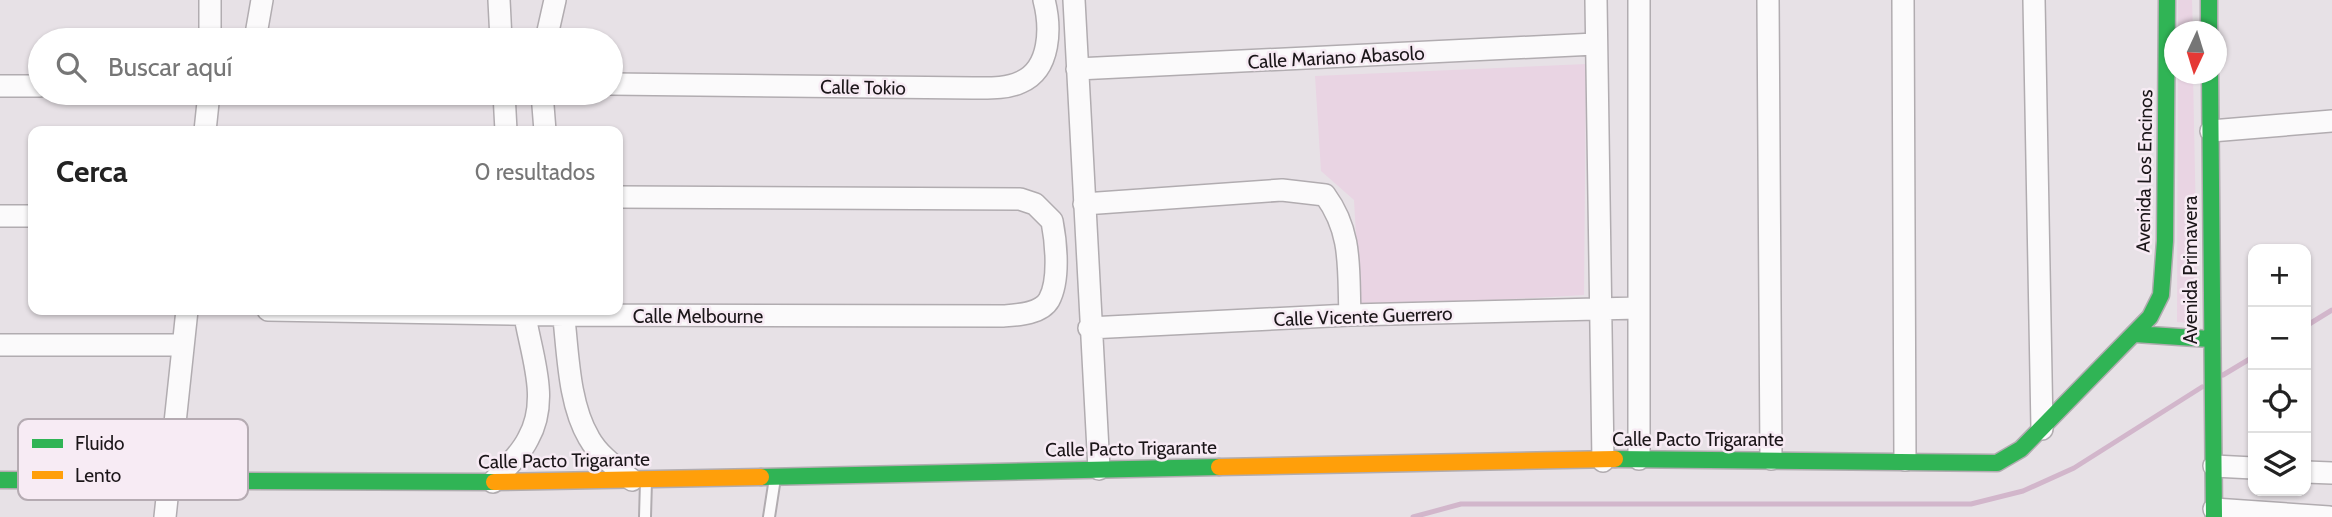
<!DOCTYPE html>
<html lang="es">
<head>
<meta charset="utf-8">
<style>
  :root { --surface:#fff; --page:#f6f6f6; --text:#222; --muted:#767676; --line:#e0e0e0 }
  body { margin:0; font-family:Cabin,sans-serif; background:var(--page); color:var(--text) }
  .controls { position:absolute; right:21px; bottom:21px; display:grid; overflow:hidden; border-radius:14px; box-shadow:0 2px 5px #0004 }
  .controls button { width:63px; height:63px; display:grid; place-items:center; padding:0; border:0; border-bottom:2px solid var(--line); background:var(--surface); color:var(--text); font:35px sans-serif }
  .compass { position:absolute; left:2164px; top:21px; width:63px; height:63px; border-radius:50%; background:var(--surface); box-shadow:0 2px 5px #0004; rotate:184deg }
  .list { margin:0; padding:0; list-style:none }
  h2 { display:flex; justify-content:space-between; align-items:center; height:91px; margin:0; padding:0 28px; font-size:30px }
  h2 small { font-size:23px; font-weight:400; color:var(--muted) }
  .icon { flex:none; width:38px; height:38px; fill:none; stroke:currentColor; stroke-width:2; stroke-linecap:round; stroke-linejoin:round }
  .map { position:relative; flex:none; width:2332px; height:517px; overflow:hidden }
  .search { position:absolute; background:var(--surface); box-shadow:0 2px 5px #0004; left:28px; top:28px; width:595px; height:77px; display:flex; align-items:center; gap:18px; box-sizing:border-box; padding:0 24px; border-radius:38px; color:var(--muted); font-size:26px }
  .panel { position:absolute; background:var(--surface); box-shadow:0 2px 5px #0004; left:28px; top:126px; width:595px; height:189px; border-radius:14px }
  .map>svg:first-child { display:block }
</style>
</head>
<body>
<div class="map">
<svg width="2332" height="517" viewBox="0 0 2332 517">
  <rect width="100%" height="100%" fill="#e7e1e6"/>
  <!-- green -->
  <path fill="#e9d4e3" d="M2178,0H2192L2193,31L2178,32Z
    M1586,64L1584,295L1360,308L1354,200L1321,171L1315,76Z
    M2178,74H2193L2198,324L2177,322Z"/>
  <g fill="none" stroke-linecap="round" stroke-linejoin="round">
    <!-- stream -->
    <path stroke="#d2b6cb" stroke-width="5" d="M2306,326L2332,310
      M2223,375L2253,357
      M1413,517L1461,504H1971L2023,491L2074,468L2202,387"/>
    <defs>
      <path id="lane" d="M645,517L646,481
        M769,517L775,478"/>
      <path id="street" d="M210,0V40
        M499,0L501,40
        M1074,0L1099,469
        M1596,0L1603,461
        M1768,0L1771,459
        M1903,0L1905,460
        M2034,0L2042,429
        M255,40L262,0
        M546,40L555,0
        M1077,69L1595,44
        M611,84L973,88C988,88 1007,89 1021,82C1051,69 1051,27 1044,0
        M0,86H40
        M504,93L506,131
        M542,93L545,131
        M205,131L209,93
        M2211,131L2332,121
        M1084,204L1282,190L1325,195C1353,233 1348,270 1350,315
        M0,216H33
        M268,310L564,315L1003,316C1017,315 1041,314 1049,300C1060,280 1056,242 1052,221L1035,204L1020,199L618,197
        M563,310C568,350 568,403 589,438C599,456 617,468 632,480
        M1089,328L1350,315L1638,308
        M0,345H182
        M1639,459V0
        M2214,466L2253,468
        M2306,472L2332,473
        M493,482C505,469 520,455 528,439C551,399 530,352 524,310
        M2214,509L2329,517
        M165,517L187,310"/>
      <path id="fast" d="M2209,0V32
        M2210,74L2214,517
        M2135,334L2210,339
        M1615,459L1997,463L2021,449L2150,317L2161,295L2165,241L2167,0
        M761,477L1219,467
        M0,480L494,482"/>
      <path id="slow" d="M1219,467L1615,459
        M494,482L761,477"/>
    </defs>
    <!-- lane casing -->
    <use href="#lane" stroke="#b1acb0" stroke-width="14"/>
    <!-- street casing -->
    <use href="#street" stroke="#b1acb0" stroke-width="24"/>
    <!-- fast casing -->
    <use href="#fast" stroke="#b1acb0" stroke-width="19"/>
    <!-- slow casing -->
    <use href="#slow" stroke="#b1acb0" stroke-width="19"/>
    <!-- lane -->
    <use href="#lane" stroke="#fbfafb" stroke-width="10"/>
    <!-- street -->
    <use href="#street" stroke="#fbfafb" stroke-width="21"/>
    <!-- fast -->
    <use href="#fast" stroke="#30b455" stroke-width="16"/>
    <!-- slow -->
    <use href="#slow" stroke="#ff9f0a" stroke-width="16"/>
  </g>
  <g text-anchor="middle" stroke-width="5" stroke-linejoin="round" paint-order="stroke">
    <!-- street labels -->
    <g font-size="19" fill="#1b1619" stroke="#f7ebf4">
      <text transform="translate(1336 57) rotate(-3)" y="7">Calle Mariano Abasolo</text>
      <text transform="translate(863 87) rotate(1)" y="7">Calle Tokio</text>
      <text transform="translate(2144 171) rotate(-89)" y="7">Avenida Los Encinos</text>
      <text transform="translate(2190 270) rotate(-90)" y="7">Avenida Primavera</text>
      <text x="698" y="323">Calle Melbourne</text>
      <text transform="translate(1363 316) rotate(-2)" y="7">Calle Vicente Guerrero</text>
      <text x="1698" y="446">Calle Pacto Trigarante</text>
      <text transform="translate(1131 448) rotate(-1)" y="7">Calle Pacto Trigarante</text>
      <text transform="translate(564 460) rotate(-1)" y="7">Calle Pacto Trigarante</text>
    </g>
  </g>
  <!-- legend -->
  <rect x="18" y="419" width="230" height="81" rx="10" fill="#f7ebf4" stroke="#b5abb2" stroke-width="2"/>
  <rect x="32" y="439" width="31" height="9" fill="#30b455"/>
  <rect x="32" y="471" width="31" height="8" fill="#ff9f0a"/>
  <g font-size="19" fill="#1b1619">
    <text x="75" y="450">Fluido</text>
    <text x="75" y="482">Lento</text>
  </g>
</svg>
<div class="controls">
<button>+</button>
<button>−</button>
<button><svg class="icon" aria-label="locate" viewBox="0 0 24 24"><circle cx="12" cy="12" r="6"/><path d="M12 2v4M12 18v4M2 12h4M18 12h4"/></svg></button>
<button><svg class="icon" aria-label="layers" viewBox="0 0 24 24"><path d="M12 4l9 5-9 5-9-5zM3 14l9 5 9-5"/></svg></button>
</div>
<svg class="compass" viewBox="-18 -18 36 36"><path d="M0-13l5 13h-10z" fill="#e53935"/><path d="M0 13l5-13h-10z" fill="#767676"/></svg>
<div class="search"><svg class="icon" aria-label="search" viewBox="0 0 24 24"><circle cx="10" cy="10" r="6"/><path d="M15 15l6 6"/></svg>Buscar aquí</div>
<section class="panel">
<h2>Cerca<small>0 resultados</small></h2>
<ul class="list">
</ul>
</section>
</div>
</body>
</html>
